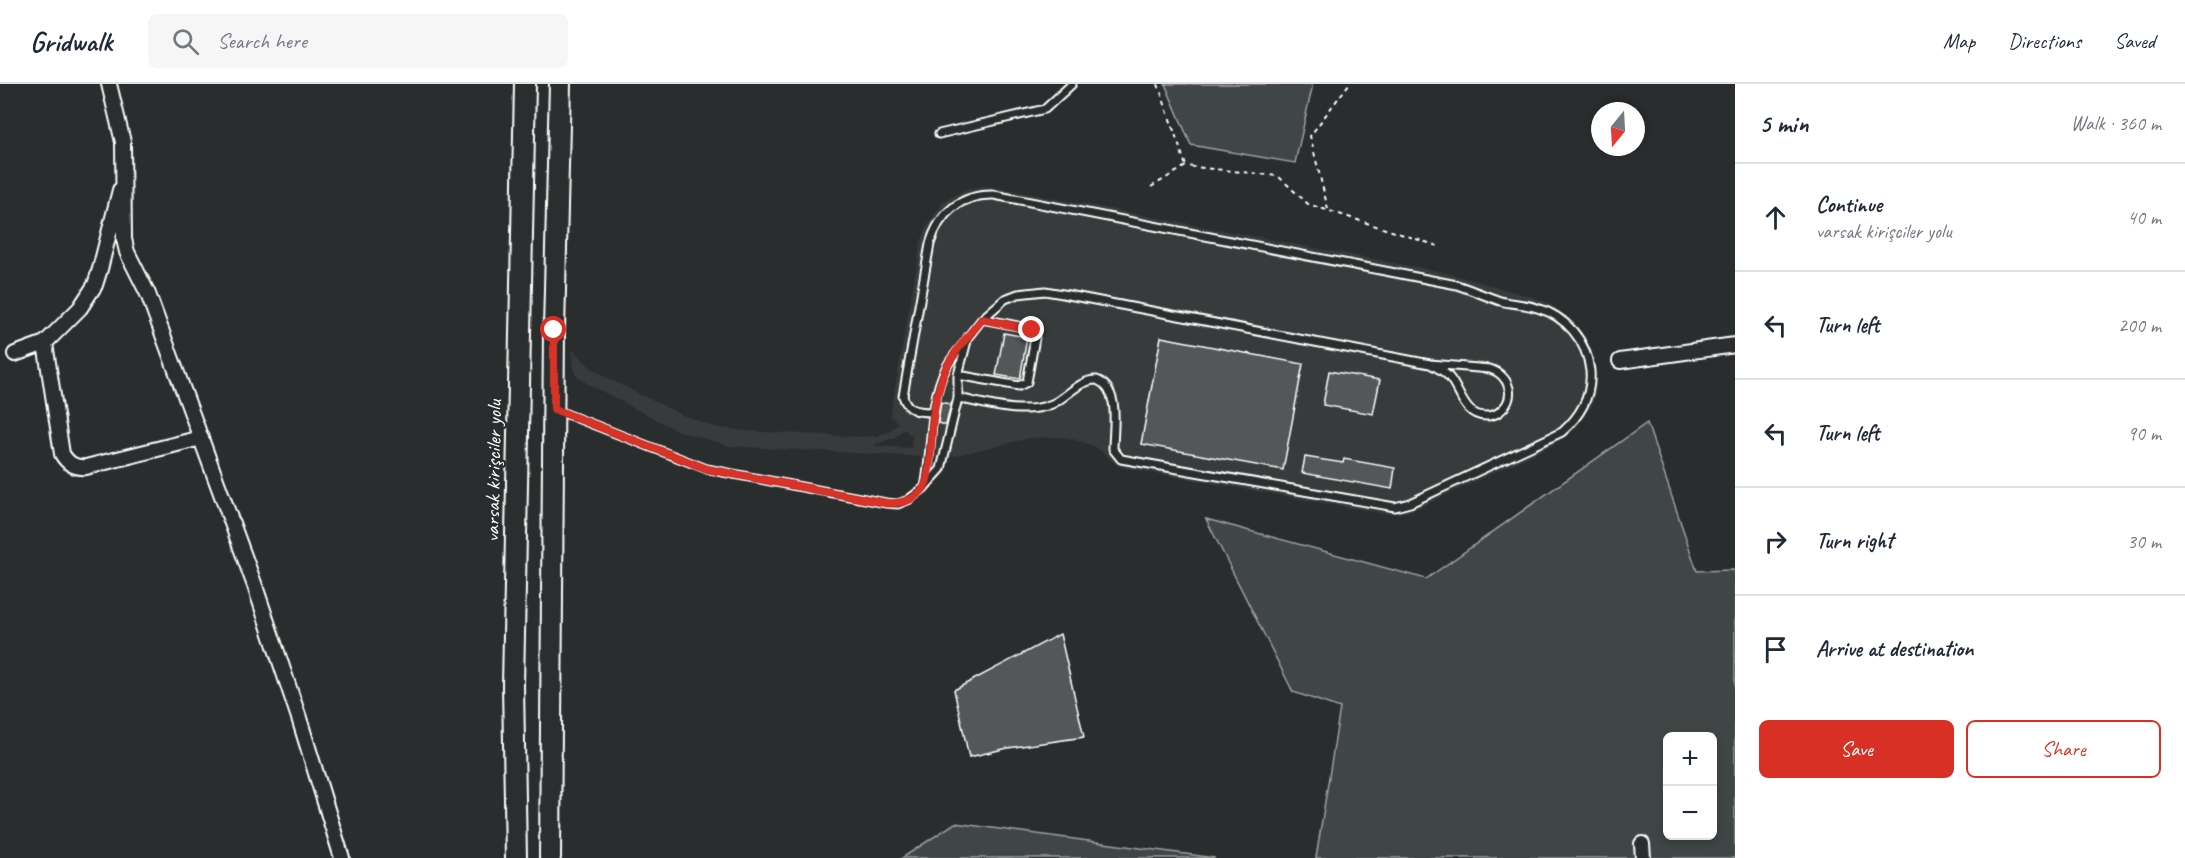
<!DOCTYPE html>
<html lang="en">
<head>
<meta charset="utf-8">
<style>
  :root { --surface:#fff; --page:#f6f6f7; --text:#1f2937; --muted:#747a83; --line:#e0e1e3; --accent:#d93025 }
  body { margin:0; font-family:Caveat,sans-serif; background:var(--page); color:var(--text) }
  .controls { position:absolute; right:18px; bottom:18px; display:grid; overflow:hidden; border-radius:9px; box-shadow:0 3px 9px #0003 }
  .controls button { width:54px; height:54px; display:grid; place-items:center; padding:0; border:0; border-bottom:2px solid var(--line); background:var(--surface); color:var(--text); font:30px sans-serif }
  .compass { position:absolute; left:1591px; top:18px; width:54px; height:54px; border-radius:50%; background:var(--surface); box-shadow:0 3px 9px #0003; rotate:198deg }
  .stop { position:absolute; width:18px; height:18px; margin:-14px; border:4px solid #d93025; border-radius:50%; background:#fff }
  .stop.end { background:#d93025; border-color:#fff; box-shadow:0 2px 6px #0008 }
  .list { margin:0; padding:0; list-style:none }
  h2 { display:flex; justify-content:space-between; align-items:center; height:78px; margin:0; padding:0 24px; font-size:26px }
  h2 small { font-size:20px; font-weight:400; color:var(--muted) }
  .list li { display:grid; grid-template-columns:39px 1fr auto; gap:18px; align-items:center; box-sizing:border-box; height:108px; padding:0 24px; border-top:2px solid var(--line) }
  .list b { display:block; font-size:22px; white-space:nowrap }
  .list p { margin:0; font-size:20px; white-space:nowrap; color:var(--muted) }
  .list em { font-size:20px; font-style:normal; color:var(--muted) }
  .actions { display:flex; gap:12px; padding:18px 24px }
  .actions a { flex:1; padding:14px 0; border:2px solid var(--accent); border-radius:9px; text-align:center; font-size:21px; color:var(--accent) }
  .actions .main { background:var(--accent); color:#fff }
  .icon { flex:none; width:33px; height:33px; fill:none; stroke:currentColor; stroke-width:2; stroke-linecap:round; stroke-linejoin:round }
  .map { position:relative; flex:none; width:1735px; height:774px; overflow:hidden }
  header { display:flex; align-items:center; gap:36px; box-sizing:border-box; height:84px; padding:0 30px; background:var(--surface); border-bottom:2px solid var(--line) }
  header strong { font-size:28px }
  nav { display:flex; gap:33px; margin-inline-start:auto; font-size:21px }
  .search { width:420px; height:54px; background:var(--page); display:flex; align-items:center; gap:15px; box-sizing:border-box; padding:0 21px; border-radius:9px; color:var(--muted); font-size:22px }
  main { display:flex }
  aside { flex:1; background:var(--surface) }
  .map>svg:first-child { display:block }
</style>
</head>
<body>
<header>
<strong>Gridwalk</strong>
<div class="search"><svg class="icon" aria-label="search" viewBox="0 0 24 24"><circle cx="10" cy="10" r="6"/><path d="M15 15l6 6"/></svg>Search here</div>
<nav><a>Map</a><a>Directions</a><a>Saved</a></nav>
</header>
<main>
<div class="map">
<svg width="1735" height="774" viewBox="0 0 1735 774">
  <rect width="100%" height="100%" fill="#2a2d2e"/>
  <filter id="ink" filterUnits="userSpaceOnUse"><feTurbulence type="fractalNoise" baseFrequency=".0167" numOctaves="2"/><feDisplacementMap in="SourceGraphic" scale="12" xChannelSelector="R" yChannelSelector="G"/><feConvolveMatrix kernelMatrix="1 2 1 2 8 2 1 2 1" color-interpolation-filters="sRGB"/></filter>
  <g filter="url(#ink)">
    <!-- built -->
    <path fill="#373a3b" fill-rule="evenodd" d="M983,102L1000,104L1447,189L1529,212L1548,219L1562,228L1575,239L1585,252L1591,264L1597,293L1596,308L1592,321L1575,346L1553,361L1418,424L1407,428L1386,430L1126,384L1116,380L1094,362L1069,354L1056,353L1030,354L936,376L910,372L729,362L676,346L588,300L575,291L572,265L589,282L611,296L680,330L714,343L746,347L861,353L875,352L889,348L898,339L890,332L921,158L927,143L944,117L967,105ZM904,345L912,352L911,364L875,362L876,360L894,354Z"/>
    <!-- green -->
    <path fill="#414445" stroke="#a0a2a2" stroke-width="1.5" fill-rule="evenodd" d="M1165,0H1313L1295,79L1191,61Z
      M1647,339L1697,487L1735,486V774H1316L1340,624L1293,608L1206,435L1426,495ZM1668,652H1712V752H1668Z
      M955,739L1215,774H902Z"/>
    <!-- building -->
    <path fill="#555758" stroke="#fff" stroke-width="1.5" d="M1004,249L1027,253L1020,295L996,291Z
      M1161,253L1303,280L1283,386L1141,360Z
      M1329,287L1380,296L1373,330L1323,321Z
      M941,318L951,320L946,341L938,339Z
      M1305,373L1343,379L1344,375L1395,384L1392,405L1302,389Z
      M1060,550L1084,653L1008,664L969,673L954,606Z"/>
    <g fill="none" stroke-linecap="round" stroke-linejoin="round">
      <defs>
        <path id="lane" d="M939,50L1045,25L1072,0
          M958,291L1019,302L1027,298L1035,254L1034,248L1028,244L982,235
          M556,326L707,385L886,419L898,420L908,416L924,404L941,385L958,314V291L968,253L982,235L1005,215L1018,210L1045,207L1063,210L1430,280L1490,285C1509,291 1518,314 1499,328C1495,331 1491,332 1486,332C1463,332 1461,307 1449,293C1444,287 1437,284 1430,280
          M934,328C920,328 907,328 903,312L930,160C939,129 961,110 994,111L1457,201C1471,206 1486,212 1500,217C1512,220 1525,220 1537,224C1566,232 1587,257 1590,287C1592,312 1580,332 1562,348L1410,419L1395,423L1121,375L1113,365C1113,343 1121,306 1097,296C1080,295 1066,314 1052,320C1023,332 987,320 958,314
          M925,403C933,365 928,319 946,284C951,274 959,266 965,258"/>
        <path id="street" d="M109,0L123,58L124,155L127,168L148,210L255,502L299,634L342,774
          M45,259L62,370C68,380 75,384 86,383L201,354
          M15,270L45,259L80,224L95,201L100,185L120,106
          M1620,277L1735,261
          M1642,760L1643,774"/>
        <path id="secondary" d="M516,774L513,601L525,0
          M550,774L554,246L560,0"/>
      </defs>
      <!-- lane casing -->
      <use href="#lane" stroke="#fff" stroke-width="11"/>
      <!-- street casing -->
      <use href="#street" stroke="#fff" stroke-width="18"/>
      <!-- secondary casing -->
      <use href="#secondary" stroke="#fff" stroke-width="24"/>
      <!-- path -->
      <path stroke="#fff" stroke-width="2" stroke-dasharray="4.5 4.5" stroke-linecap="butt" d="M1158,0L1186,82
        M1151,103L1186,82L1278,92L1308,120L1438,162
        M1328,125L1310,52L1349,0"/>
      <!-- lane -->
      <use href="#lane" stroke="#2a2d2e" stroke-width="7"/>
      <!-- street -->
      <use href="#street" stroke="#2a2d2e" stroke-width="14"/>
      <!-- secondary -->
      <use href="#secondary" stroke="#2a2d2e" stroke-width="20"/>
    </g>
  </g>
  <g fill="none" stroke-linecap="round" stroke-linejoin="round" filter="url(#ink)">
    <!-- route -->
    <path stroke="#d93025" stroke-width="8" d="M554,246V325L707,385L886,419C900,420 914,417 923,405C932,393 931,349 933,332C935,319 939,304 943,292C950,271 969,252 982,235L1032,246"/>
  </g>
  <g text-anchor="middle" stroke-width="4.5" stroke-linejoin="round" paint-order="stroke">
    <!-- street labels -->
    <g font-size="21" fill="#fff" stroke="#2a2d2e">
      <text transform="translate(493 387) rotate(-89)" y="7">varsak kirişciler yolu</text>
    </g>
  </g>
</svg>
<div class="controls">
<button>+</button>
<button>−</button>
</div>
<svg class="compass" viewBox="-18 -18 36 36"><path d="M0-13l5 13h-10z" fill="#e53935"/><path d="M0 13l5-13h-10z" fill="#747a83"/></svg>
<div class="stop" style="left:554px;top:246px"></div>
<div class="stop end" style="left:1032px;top:246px"></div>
</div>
<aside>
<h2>5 min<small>Walk · 360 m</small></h2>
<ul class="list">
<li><svg class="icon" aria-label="ahead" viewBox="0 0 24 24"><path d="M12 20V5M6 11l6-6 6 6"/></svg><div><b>Continue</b><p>varsak kirişciler yolu</p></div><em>40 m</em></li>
<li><svg class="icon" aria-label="left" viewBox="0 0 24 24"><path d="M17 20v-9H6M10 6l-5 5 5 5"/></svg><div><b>Turn left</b></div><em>200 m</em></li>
<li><svg class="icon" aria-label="left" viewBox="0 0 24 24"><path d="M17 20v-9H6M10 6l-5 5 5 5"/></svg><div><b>Turn left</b></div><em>90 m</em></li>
<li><svg class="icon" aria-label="right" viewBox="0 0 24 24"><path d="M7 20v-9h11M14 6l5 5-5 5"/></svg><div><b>Turn right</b></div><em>30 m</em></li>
<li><svg class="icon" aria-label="arrive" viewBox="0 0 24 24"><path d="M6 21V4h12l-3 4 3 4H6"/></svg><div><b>Arrive at destination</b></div></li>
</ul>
<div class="actions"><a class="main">Save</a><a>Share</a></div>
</aside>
</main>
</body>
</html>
